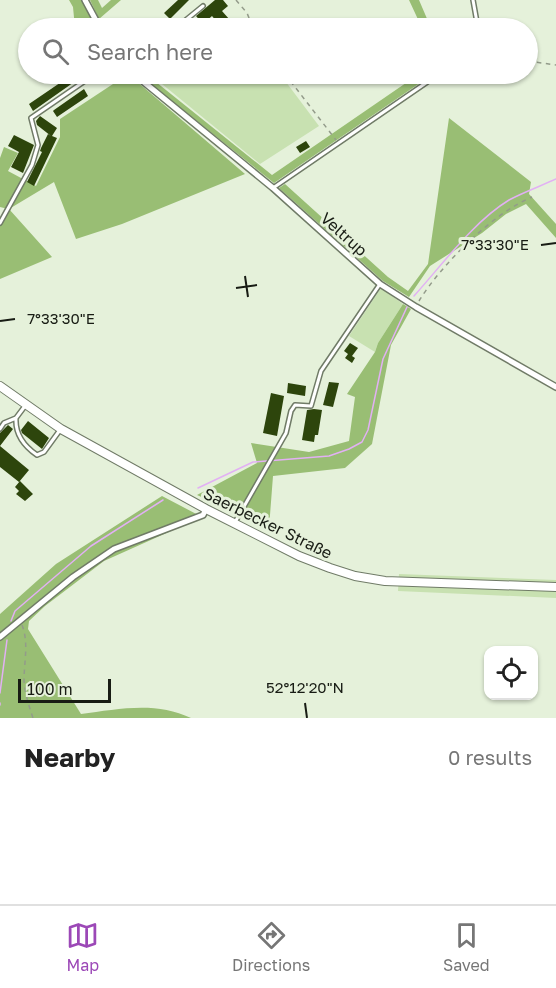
<!DOCTYPE html>
<html lang="en">
<head>
<meta charset="utf-8">
<style>
  :root { --surface:#fff; --page:#f6f6f6; --text:#222; --muted:#767676; --line:#e0e0e0; --accent:#9c48b7 }
  body { margin:0; font-family:"Golos Text",sans-serif; background:var(--page); color:var(--text) }
  .controls { position:absolute; right:18px; bottom:18px; display:grid; overflow:hidden; border-radius:12px; box-shadow:0 2px 4px #0004 }
  .controls button { width:54px; height:54px; display:grid; place-items:center; padding:0; border:0; border-bottom:2px solid var(--line); background:var(--surface); color:var(--text); font:30px sans-serif }
  .scale { position:absolute; left:18px; bottom:15px; width:93px; box-sizing:border-box; padding-left:6px; border:3px solid #181c14; border-top:0; font-size:16px; line-height:21px; white-space:nowrap; color:#181c14; -webkit-text-stroke:4px #e5f1da; paint-order:stroke }
  .list { margin:0; padding:0; list-style:none }
  h2 { display:flex; justify-content:space-between; align-items:center; height:78px; margin:0; padding:0 24px; font-size:26px }
  h2 small { font-size:20px; font-weight:400; color:var(--muted) }
  .icon { flex:none; width:33px; height:33px; fill:none; stroke:currentColor; stroke-width:2; stroke-linecap:round; stroke-linejoin:round }
  .map { position:relative; flex:none; width:556px; height:718px; overflow:hidden }
  .search { position:absolute; background:var(--surface); box-shadow:0 2px 4px #0004; left:18px; right:18px; top:18px; height:66px; display:flex; align-items:center; gap:15px; box-sizing:border-box; padding:0 21px; border-radius:33px; color:var(--muted); font-size:22px }
  .sheet { height:186px; background:var(--surface) }
  nav { display:flex; justify-content:space-around; align-items:center; box-sizing:border-box; height:84px; border-top:2px solid var(--line); background:var(--surface); font-size:16px; color:var(--muted) }
  nav a { display:grid; justify-items:center; gap:3px }
  nav .on { color:var(--accent) }
  .map>svg:first-child { display:block }
</style>
</head>
<body>
<div class="map">
<svg width="556" height="718" viewBox="0 0 556 718">
  <rect width="100%" height="100%" fill="#e5f1da"/>
  <!-- green -->
  <path fill="#c8e1b1" d="M175,74H280L319,126L260,164L162,84Z
    M381,288L403,304L378,343L375,352L349,336Z
    M399,574L556,580V598L398,591Z"/>
  <!-- forest -->
  <path fill="#99be74" d="M69,0H82L97,28H75L73,7Z
    M90,0H98L102,8L111,0H121L99,19Z
    M409,0H419L431,28H422Z
    M108,74H128L245,174L122,224L76,239L54,182L9,209L52,257L0,279V218L8,209L0,207V158L4,147L18,153L8,171L36,186L60,137V119L113,84Z
    M138,74H146L272,175L419,74H433L274,183Z
    M449,118L531,182L529,194L556,224V238L526,204L506,214L482,233L430,266L409,297L383,281L279,188L285,184L388,277L408,291L428,264Z
    M403,304L411,309L391,345L372,444L345,468L273,476L269,528L197,495L257,463L251,443L309,452L349,441L355,397L347,394L375,352L378,343Z
    M162,496L202,517L104,561L45,606L29,621L28,629L81,714C118,709 156,701 191,718H0V614L56,564Z"/>
  <g fill="none" stroke-linecap="round" stroke-linejoin="round">
    <!-- stream -->
    <path stroke="#e2b0f4" stroke-width="1.5" d="M414,296C442,265 473,222 509,200C524,192 541,186 556,179
      M198,488L253,462L329,456L349,449L362,442L368,430L383,359L407,307
      M11,621L15,611L91,546L163,500
      M0,693L7,640
      M0,703V705"/>
  </g>
  <!-- building -->
  <path fill="#2d450c" d="M178,0H189L170,19L164,13Z
    M215,0H223L228,6L222,11L237,28H222L212,16L203,24L196,16Z
    M73,74L77,80L33,111L29,104Z
    M84,89L88,96L57,117L53,111L54,110Z
    M40,116L57,128L52,136L57,138L34,186L27,182L42,152L40,151L41,148L48,134L51,136L37,125L36,121Z
    M14,135L34,145L23,173L11,167L19,152L8,146Z
    M306,141L310,147L300,153L296,147Z
    M350,343L358,348L352,356L355,358L352,363L345,358L348,354L344,351Z
    M329,382L339,383L333,407L323,405Z
    M288,383L306,386L305,396L287,393Z
    M271,393L284,396L277,436L263,433Z
    M314,409L322,410L318,435H315L314,442L302,440L307,410Z
    M28,421L49,438L42,449L22,433L21,430Z
    M8,425L13,429L0,446V433Z
    M0,446L29,470L19,482L0,467Z
    M20,481L33,494L25,501L16,494L19,491L15,487Z"/>
  <g fill="none" stroke-linecap="round" stroke-linejoin="round">
    <defs>
      <path id="service" d="M473,0L478,28
        M176,28L203,6
        M273,188L439,74
        M0,223L32,165L38,145L31,118L95,74
        M16,418C15,434 24,446 37,455L44,452L60,430
        M0,429L4,423L16,418L25,406
        M234,524L286,433L291,411L295,405L311,406L321,371L380,284"/>
      <path id="minor" d="M85,0L100,28
        M134,74L273,188L380,284L416,307L556,387
        M0,637L73,577L114,549L203,515L206,509"/>
      <path id="secondary" d="M0,386L61,429L206,509L299,556L330,568L355,576L385,581L556,587"/>
    </defs>
    <!-- service casing -->
    <use href="#service" stroke="#707b67" stroke-width="6"/>
    <!-- minor casing -->
    <use href="#minor" stroke="#707b67" stroke-width="8"/>
    <!-- secondary casing -->
    <use href="#secondary" stroke="#707b67" stroke-width="10"/>
    <!-- path -->
    <path stroke="#939b8a" stroke-width="1.5" stroke-dasharray="4.5 4.5" stroke-linecap="butt" d="M236,0L247,13L253,28
      M528,61L556,65
      M285,74L336,140
      M419,301C441,265 493,213 532,197
      M22,625C29,643 24,662 24,681C25,694 29,706 33,718"/>
    <!-- service -->
    <use href="#service" stroke="#fff" stroke-width="3"/>
    <!-- minor -->
    <use href="#minor" stroke="#fff" stroke-width="5"/>
    <!-- secondary -->
    <use href="#secondary" stroke="#fff" stroke-width="8"/>
  </g>
  <!-- ticks -->
  <path fill="none" stroke="#181c14" stroke-width="2" d="M541,245L556,243M245,276L248,297M236,288L257,285M0,321L15,319M305,703L307,718"/>
  <g text-anchor="middle" stroke-width="6" stroke-linejoin="round" paint-order="stroke">
    <!-- street labels -->
    <g font-size="16" fill="#181c14" stroke="#e5f1da">
      <text transform="translate(344 234) rotate(42)" y="6">Veltrup</text>
      <text transform="translate(268 523) rotate(26)" y="6">Saerbecker Straße</text>
    </g>
  </g>
  <g font-size="15" text-anchor="middle" fill="#181c14" stroke="#e5f1da" stroke-width="6" stroke-linejoin="round" paint-order="stroke">
    <text x="495" y="250">7°33'30"E</text>
    <text x="61" y="324">7°33'30"E</text>
    <text x="305" y="693">52°12'20"N</text>
  </g>
</svg>
<div class="controls">
<button><svg class="icon" aria-label="locate" viewBox="0 0 24 24"><circle cx="12" cy="12" r="6"/><path d="M12 2v4M12 18v4M2 12h4M18 12h4"/></svg></button>
</div>
<div class="scale">100 m</div>
<div class="search"><svg class="icon" aria-label="search" viewBox="0 0 24 24"><circle cx="10" cy="10" r="6"/><path d="M15 15l6 6"/></svg>Search here</div>
</div>
<section class="sheet">
<h2>Nearby<small>0 results</small></h2>
<ul class="list">
</ul>
</section>
<nav>
<a class="on"><svg class="icon" aria-label="map" viewBox="0 0 24 24"><path d="M3 6l6-2 6 2 6-2v14l-6 2-6-2-6 2zM9 4v14M15 6v14"/></svg>Map</a>
<a><svg class="icon" aria-label="directions" viewBox="0 0 24 24"><path d="M12 3l9 9-9 9-9-9zM9 14v-3h6M13 9l2 2-2 2"/></svg>Directions</a>
<a><svg class="icon" aria-label="saved" viewBox="0 0 24 24"><path d="M7 4h10v16l-5-4-5 4z"/></svg>Saved</a>
</nav>
</body>
</html>
